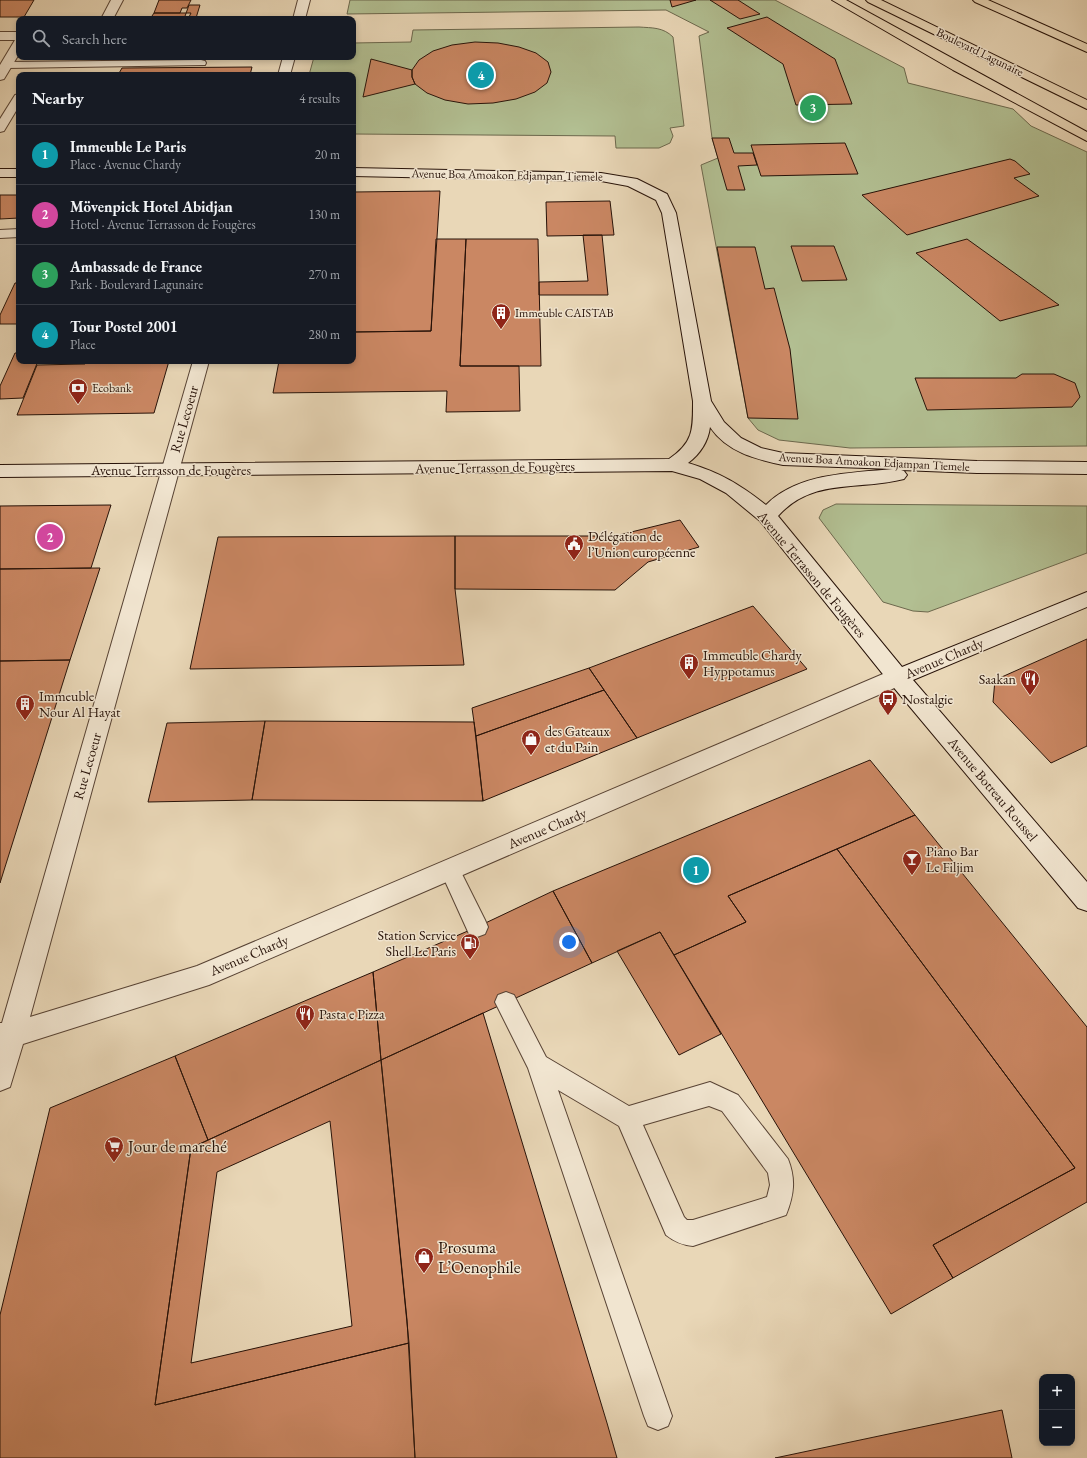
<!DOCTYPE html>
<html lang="en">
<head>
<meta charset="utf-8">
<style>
  :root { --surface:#171b24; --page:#20242c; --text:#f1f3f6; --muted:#9ea1a6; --line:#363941; --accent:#2563eb }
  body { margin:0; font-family:"EB Garamond",serif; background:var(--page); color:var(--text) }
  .controls { position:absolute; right:12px; bottom:12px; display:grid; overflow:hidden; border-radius:8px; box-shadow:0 2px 6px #0003 }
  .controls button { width:36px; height:36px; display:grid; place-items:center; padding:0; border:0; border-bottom:1px solid var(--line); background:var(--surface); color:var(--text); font:20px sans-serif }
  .you { position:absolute; left:569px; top:942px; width:14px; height:14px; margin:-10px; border:3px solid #fff; border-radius:50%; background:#1a73e8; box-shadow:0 0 0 6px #1a73e833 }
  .badge { display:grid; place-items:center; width:26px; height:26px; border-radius:50%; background:var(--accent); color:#fff; font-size:13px; font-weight:700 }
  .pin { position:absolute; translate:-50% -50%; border:2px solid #fff; box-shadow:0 1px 4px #0006 }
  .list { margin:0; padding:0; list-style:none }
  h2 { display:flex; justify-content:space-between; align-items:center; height:52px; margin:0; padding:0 16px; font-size:17px }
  h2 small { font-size:13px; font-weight:400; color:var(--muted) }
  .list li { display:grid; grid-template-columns:26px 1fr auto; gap:12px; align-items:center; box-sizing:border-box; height:60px; padding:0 16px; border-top:1px solid var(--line) }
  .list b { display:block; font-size:15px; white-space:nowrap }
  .list p { margin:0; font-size:13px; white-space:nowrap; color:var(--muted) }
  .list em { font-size:13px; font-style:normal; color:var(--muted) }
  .icon { flex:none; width:22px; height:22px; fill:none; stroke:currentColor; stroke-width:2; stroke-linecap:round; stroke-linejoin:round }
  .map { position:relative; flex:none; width:1087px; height:1458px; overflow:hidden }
  .search { position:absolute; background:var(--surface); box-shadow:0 2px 6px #0003; left:16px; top:16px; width:340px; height:44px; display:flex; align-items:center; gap:10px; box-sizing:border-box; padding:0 14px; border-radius:8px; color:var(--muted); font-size:15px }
  .panel { position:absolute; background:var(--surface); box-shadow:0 2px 6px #0003; left:16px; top:72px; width:340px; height:292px; border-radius:8px }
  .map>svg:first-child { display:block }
</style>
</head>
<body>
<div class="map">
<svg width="1087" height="1458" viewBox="0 0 1087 1458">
  <rect width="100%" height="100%" fill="#e9d7b7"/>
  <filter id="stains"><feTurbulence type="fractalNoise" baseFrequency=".005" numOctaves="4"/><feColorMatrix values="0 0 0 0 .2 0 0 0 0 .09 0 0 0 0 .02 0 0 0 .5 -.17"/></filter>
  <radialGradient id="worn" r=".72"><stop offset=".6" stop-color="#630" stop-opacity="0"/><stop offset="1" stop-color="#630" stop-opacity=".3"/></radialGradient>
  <!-- green -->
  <path fill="#b2bf92" stroke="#6c684d" d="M350,0H775L904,68L908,83L1013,109L1031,126L1087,152V446L850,448L779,440L758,430L748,418L701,165L718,158L712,138L699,36L709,32L666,10L347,14Z
    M639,27C652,28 663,27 673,37L684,126L670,128L673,136L670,143L659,148H616L615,136L353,134V75H309L314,57H353V43L411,42L413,30Z
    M836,504L1087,506V553L928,612L913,611L883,602L819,518L823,510Z"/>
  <!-- building -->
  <path fill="#ca8763" stroke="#271208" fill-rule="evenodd" d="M0,0H34L24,17H0Z
    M159,0H191L187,8H182L180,13H154Z
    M670,0H696L672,7Z
    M710,0H738L760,14L740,19Z
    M189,5H200L196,18L184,19Z
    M154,13H191L188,19H150Z
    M767,17L835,59L852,104L796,105L783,64L727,28Z
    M475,42L498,43L519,47L536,53L548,62L551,72L547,83L535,92L516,99L493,103L468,104L445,100L427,93L415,84L412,77V70L419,60L433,51L452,45Z
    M371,59L412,70V77L415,84L363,97Z
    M252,67L250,75H118L122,68Z
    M712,138H729L734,153H753L757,165L738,166L745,190H727Z
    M845,143L858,174L761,176L751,145Z
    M1010,159L1015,161L1030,174L1014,178L1039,196L907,235L862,195Z
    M440,191L431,331L353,332V192Z
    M0,195H19V218L0,219Z
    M610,201L614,235L547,236L546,202Z
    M583,235H602L608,295H539V282L588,281Z
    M436,239H466L460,366H519L520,411L446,412L447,391L273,393L279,361H353V332L431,331Z
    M466,239H538L541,366H460Z
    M967,239L1059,305L1000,321L916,253Z
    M791,246H834L847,280L802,281Z
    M717,247H755L765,289L774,288L790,349L798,419L748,418Z
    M15,283H19V324H0V315Z
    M15,353H19V361H38L23,398L0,399V386Z
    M86,361H169L154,413L17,415L37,365L85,364Z
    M1022,374H1054L1075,383L1080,397L1072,407L927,410L915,378H1016Z
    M111,505L91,568L0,569V506Z
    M680,520L699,547L648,562L615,590L455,589V536H615Z
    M455,536V589L464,665L190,669L218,537Z
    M100,568L70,660L0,661V569Z
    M753,606L807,669L637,738L589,668Z
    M1087,639V746L1051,763L993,702L995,680Z
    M70,660L32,781L0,883V661Z
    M589,668L604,690L476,736L472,708Z
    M604,690L637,738L483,801L476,736Z
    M265,721L252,800L148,802L167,723Z
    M265,721L474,722L483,801L252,800Z
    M870,760L915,815L728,896L746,922L674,955L660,932L592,963L553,891Z
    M915,815L1087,1027V1202L953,1278L933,1245L1075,1168L837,849Z
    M837,849L1075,1168L933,1245L953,1278L891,1314L674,955L746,922L728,896Z
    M553,891L592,963L381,1060L373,972L477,927Z
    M660,932L721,1034L679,1055L617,951Z
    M373,972L381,1060L208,1140L175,1056Z
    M483,1013L607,1423L617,1458H415L407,1320L381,1060Z
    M175,1056L208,1140L191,1148L155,1405L409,1343L415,1458H0V1315L50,1108Z
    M381,1060L409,1343L155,1405L191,1148ZM330,1121L352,1326L191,1363L217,1172Z
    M1002,1410L1012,1458H775Z"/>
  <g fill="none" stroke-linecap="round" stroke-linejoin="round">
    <defs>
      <path id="lane" d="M201,60L205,61L206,63L205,65L7,68L2,65L7,62Z
        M19,94V106L4,131L0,132V119L15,95Z
        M19,229V237L0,238V230Z
        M450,861L457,864L485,920L488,927L485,934L477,937L469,934L440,870L443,864Z
        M506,992L514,995L546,1057L629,1106L710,1082L738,1095L788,1159C796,1179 794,1195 786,1215L693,1246C682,1245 675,1242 666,1235L619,1126L558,1090L672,1416L668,1426L658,1430L648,1426L644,1416L528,1068L495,1002L498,995ZM709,1106L722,1111L768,1173L770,1185L767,1197L693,1220H687L684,1217L643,1125Z"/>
      <path id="street" d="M111,0H123L113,19H101Z
        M298,0H310L305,19H293Z
        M0,32H19V54L4,79L0,80V65L15,40H18H0Z
        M283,57H295L290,75H278Z
        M193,361H209L30,1017L197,966L890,671L898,669L906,671L909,677L906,683L209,985L23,1044L10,1087L0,1091V1023H2Z"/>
      <path id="secondary" d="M353,168L601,173L637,179L667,194L676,213L711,401L724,422L741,438L761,448L783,453L977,461L1087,462V474L977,473L901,470L904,471L907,475L904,479C859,491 813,477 778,516L902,667L1087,592V607L913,680L1087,882V911L1078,908L890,683L760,521L726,493L700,479L672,471L0,477V465L669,459C694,442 693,429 693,401L662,213L656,200L628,186L601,181L353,176ZM710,427C727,452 755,459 783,465L893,469C851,473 797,473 766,505C739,484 721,473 688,463C700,454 708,442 710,427Z
        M0,169H19V177H0Z"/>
      <path id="highway" d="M832,0H846L1087,132V141L953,70Z
        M866,0H881L1087,100V109L868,2Z
        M973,0H988L1087,44V52L975,2Z"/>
    </defs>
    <!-- lane casing -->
    <use href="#lane" stroke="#584334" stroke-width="2"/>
    <!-- street casing -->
    <use href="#street" stroke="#584334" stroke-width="2"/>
    <!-- secondary casing -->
    <use href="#secondary" stroke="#271208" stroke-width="2"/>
    <!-- highway casing -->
    <use href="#highway" stroke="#271208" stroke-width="2"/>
    <!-- lane -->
    <use href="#lane" fill="#f1e5d0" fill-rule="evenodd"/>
    <!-- street -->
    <use href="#street" fill="#f1e5d0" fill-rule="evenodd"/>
    <!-- secondary -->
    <use href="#secondary" fill="#f1e5d0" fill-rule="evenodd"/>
    <!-- highway -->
    <use href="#highway" fill="#e9d7b7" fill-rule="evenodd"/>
  </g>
  <!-- icons -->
  <defs>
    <symbol id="building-pin" viewBox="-11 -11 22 30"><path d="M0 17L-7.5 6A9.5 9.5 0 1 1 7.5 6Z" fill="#8f2418" stroke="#f1e5d0"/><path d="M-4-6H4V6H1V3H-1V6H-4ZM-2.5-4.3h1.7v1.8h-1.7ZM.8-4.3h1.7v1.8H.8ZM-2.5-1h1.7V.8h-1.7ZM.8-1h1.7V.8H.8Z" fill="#fff"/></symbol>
    <symbol id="bank-pin" viewBox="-11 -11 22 30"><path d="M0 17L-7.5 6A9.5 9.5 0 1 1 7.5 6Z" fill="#8f2418" stroke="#f1e5d0"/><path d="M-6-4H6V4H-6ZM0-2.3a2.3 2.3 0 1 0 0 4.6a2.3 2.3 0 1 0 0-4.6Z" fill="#fff"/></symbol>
    <symbol id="civic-pin" viewBox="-11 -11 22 30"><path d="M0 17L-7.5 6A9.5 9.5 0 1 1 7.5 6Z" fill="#8f2418" stroke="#f1e5d0"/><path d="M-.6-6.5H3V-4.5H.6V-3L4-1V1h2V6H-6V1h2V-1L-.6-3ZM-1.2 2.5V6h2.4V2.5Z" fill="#fff"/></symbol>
    <symbol id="restaurant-pin" viewBox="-11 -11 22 30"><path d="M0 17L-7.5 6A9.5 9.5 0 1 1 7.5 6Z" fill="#8f2418" stroke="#f1e5d0"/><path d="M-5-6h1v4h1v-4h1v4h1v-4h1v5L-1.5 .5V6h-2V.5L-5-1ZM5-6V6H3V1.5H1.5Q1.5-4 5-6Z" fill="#fff"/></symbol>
    <symbol id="bus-pin" viewBox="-11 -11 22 30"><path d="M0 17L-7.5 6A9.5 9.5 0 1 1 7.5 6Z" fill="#8f2418" stroke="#f1e5d0"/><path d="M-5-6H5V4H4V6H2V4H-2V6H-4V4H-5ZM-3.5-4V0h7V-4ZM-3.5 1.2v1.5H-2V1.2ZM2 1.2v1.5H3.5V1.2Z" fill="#fff"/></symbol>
    <symbol id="shop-pin" viewBox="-11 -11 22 30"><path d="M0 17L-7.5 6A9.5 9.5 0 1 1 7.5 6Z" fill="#8f2418" stroke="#f1e5d0"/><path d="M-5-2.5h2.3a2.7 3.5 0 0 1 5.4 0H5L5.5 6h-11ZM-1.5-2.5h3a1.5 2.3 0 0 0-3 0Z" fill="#fff"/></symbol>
    <symbol id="bar-pin" viewBox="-11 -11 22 30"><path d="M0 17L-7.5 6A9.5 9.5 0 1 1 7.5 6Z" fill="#8f2418" stroke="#f1e5d0"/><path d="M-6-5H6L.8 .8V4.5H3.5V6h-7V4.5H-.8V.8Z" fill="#fff"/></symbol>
    <symbol id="fuel-pin" viewBox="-11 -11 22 30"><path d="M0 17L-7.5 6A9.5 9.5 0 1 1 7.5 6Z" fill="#8f2418" stroke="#f1e5d0"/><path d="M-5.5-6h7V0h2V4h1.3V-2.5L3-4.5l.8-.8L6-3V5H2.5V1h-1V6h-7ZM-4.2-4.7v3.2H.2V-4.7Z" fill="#fff"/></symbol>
    <symbol id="supermarket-pin" viewBox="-11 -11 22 30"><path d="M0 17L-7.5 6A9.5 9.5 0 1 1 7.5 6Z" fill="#8f2418" stroke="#f1e5d0"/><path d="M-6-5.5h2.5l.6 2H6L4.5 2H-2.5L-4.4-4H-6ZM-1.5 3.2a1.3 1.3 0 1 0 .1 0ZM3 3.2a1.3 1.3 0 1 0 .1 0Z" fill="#fff"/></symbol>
  </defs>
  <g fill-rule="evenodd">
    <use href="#building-pin" x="490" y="302" width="22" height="30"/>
    <use href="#bank-pin" x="67" y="377" width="22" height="30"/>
    <use href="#civic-pin" x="563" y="533" width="22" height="30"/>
    <use href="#building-pin" x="678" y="652" width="22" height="30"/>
    <use href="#restaurant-pin" x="1019" y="668" width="22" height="30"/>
    <use href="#bus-pin" x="877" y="688" width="22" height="30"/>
    <use href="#building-pin" x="14" y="693" width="22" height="30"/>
    <use href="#shop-pin" x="520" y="728" width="22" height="30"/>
    <use href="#bar-pin" x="901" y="848" width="22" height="30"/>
    <use href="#fuel-pin" x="459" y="932" width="22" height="30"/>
    <use href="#restaurant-pin" x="294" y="1003" width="22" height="30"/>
    <use href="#supermarket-pin" x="103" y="1135" width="22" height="30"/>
    <use href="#shop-pin" x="413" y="1246" width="22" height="30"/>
  </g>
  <g text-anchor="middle" stroke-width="3" stroke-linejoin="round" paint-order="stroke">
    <!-- far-street labels -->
    <g font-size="12" fill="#271208" stroke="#f1e5d0">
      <text transform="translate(980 52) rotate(26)" y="4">Boulevard Lagunaire</text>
      <text transform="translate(507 175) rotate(1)" y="4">Avenue Boa Amoakon Edjampan Tiemele</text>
      <text transform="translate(874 462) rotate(3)" y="4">Avenue Boa Amoakon Edjampan Tiemele</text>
    </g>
    <!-- far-poi labels -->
    <g font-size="12" fill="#271208" stroke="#f1e5d0" text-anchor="start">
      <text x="515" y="317">Immeuble CAISTAB</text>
      <text x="92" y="392">Ecobank</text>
    </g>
    <!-- street labels -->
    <g font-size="14" fill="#271208" stroke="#f1e5d0">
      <text transform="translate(184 419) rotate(-74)" y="5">Rue Lecoeur</text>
      <text transform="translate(495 467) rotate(-1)" y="5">Avenue Terrasson de Fougères</text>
      <text x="171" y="475">Avenue Terrasson de Fougères</text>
      <text transform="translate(812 574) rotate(50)" y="5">Avenue Terrasson de Fougères</text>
      <text transform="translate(944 658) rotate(-23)" y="5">Avenue Chardy</text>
      <text transform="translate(87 766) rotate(-74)" y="5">Rue Lecoeur</text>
      <text transform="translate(993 789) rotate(50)" y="5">Avenue Botreau Roussel</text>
      <text transform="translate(547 828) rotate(-23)" y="5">Avenue Chardy</text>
      <text transform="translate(249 955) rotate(-23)" y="5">Avenue Chardy</text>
    </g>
    <!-- poi labels -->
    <g font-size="14" fill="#271208" stroke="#f1e5d0" text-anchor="start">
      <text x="588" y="541">Délégation de<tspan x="588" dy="16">l’Union européenne</tspan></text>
      <text x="703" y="660">Immeuble Chardy<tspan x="703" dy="16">Hyppotamus</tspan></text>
      <text x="1016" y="684" text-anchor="end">Saakan</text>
      <text x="39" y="701">Immeuble<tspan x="39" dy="16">Nour Al Hayat</tspan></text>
      <text x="902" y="704">Nostalgie</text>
      <text x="545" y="736">des Gateaux<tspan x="545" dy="16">et du Pain</tspan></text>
      <text x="926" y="856">Piano Bar<tspan x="926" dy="16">Le Filjim</tspan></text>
      <text x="456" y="940" text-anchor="end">Station Service<tspan x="456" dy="16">Shell Le Paris</tspan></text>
      <text x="319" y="1019">Pasta e Pizza</text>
    </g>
    <!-- near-poi labels -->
    <g font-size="17" fill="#271208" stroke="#f1e5d0" text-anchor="start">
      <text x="128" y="1152">Jour de marché</text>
      <text x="438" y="1253">Prosuma<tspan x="438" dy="20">L’Oenophile</tspan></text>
    </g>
  </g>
  <rect width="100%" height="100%" filter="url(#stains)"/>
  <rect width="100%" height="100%" fill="url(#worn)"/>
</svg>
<div class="controls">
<button>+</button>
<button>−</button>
</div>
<div class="you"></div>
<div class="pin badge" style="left:696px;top:870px;background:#0f9aa8">1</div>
<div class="pin badge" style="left:50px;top:537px;background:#d1479c">2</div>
<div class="pin badge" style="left:813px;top:108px;background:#2e9e5b">3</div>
<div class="pin badge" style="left:481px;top:75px;background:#0f9aa8">4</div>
<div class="search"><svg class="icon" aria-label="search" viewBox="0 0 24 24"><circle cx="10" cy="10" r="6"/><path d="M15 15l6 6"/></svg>Search here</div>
<section class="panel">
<h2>Nearby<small>4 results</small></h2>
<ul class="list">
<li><span class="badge" style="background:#0f9aa8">1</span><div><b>Immeuble Le Paris</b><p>Place · Avenue Chardy</p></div><em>20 m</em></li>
<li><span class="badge" style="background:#d1479c">2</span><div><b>Mövenpick Hotel Abidjan</b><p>Hotel · Avenue Terrasson de Fougères</p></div><em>130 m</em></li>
<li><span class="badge" style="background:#2e9e5b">3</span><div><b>Ambassade de France</b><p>Park · Boulevard Lagunaire</p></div><em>270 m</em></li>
<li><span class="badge" style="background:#0f9aa8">4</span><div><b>Tour Postel 2001</b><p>Place</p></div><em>280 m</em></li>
</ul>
</section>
</div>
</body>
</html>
